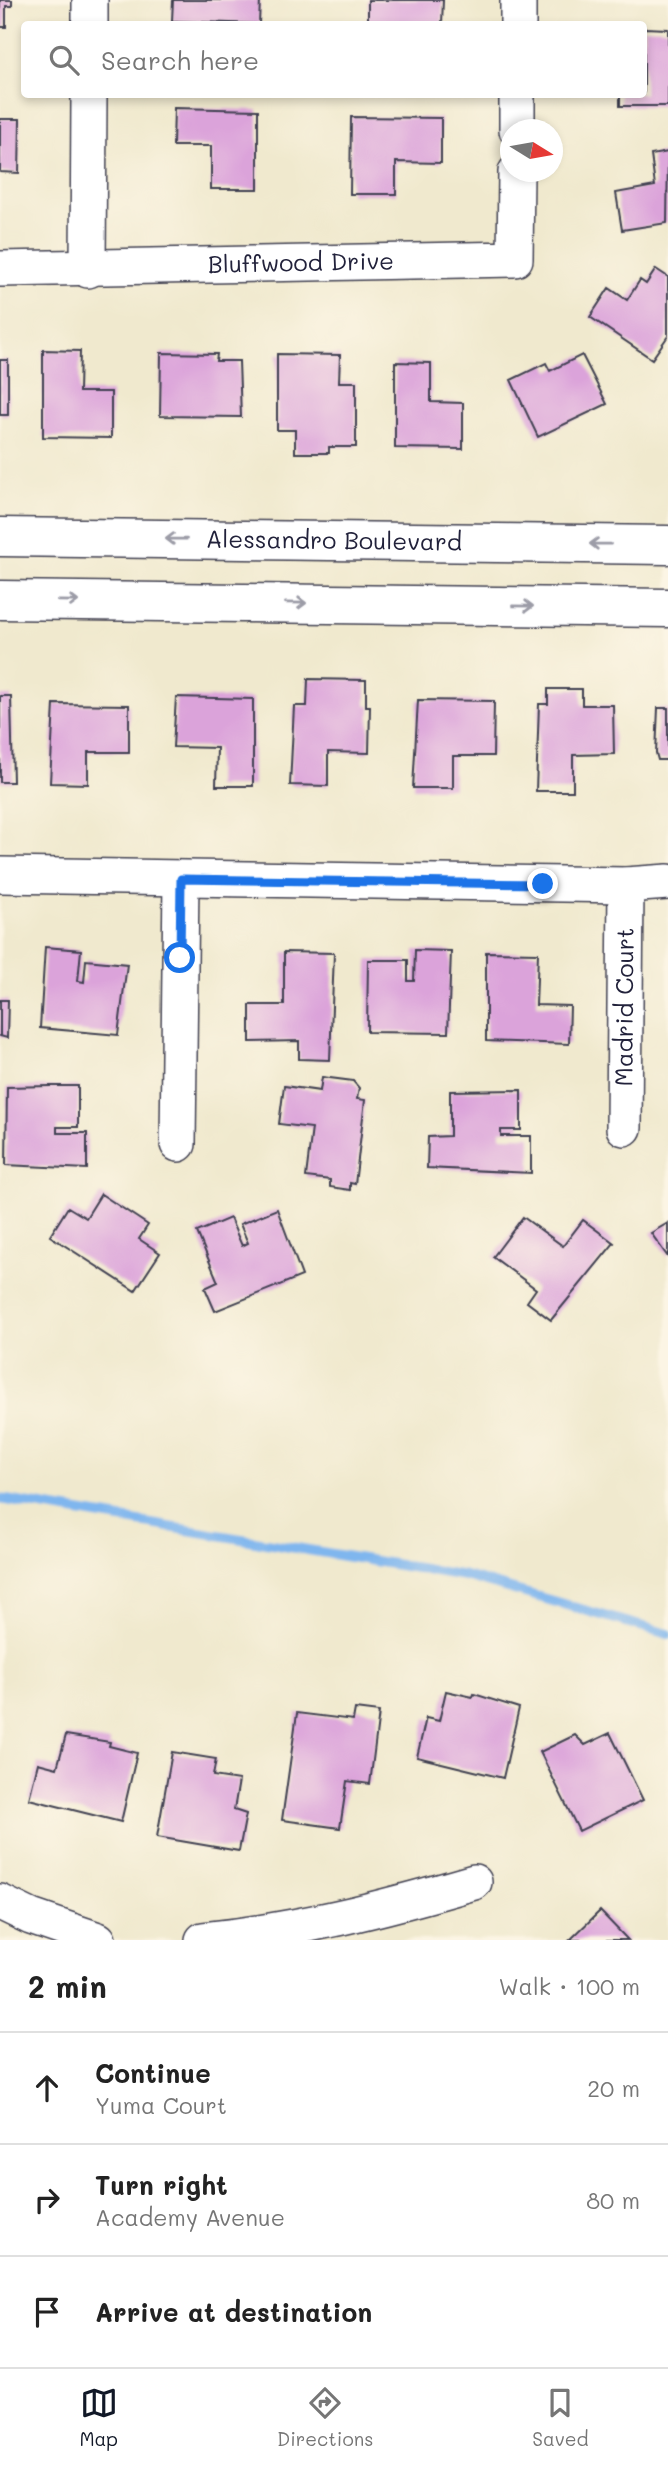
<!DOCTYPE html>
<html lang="en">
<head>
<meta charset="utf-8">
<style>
  :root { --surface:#fff; --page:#f6f6f6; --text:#222; --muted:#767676; --line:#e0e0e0; --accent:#111827 }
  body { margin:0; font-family:Mali,sans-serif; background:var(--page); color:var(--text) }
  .compass { position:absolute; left:500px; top:119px; width:63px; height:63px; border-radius:50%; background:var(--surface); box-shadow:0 4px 10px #0003; rotate:101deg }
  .stop { position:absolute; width:21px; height:21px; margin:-16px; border:5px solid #1a73e8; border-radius:50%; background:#fff }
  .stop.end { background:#1a73e8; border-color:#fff; box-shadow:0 2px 7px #0008 }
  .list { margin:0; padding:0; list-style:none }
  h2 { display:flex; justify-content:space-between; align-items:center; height:91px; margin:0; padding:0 28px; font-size:30px }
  h2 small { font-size:23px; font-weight:400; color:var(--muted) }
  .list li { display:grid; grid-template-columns:46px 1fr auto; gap:21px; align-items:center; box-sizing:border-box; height:112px; padding:0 28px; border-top:2px solid var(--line) }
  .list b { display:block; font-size:26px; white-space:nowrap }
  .list p { margin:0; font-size:23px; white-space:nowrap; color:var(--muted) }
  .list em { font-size:23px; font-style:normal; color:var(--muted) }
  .icon { flex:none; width:38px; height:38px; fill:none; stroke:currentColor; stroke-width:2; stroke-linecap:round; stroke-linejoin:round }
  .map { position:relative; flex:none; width:668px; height:1940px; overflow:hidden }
  .search { position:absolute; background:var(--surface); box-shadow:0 4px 10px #0003; left:21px; right:21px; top:21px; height:77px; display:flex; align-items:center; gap:18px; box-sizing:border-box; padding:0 24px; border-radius:7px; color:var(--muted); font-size:26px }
  .sheet { height:427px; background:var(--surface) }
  nav { display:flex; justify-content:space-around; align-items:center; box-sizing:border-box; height:98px; border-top:2px solid var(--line); background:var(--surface); font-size:19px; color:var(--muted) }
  nav a { display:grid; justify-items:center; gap:4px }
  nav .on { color:var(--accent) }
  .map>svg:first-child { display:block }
</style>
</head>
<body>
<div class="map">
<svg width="668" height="1940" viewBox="0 0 668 1940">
  <rect width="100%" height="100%" fill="#fcf5e5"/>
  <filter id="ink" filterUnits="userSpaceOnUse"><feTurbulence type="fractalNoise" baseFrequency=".0143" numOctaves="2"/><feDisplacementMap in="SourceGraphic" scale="14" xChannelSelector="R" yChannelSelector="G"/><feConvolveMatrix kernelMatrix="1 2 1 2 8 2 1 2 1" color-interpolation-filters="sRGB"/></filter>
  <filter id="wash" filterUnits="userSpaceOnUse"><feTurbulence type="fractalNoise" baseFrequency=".00686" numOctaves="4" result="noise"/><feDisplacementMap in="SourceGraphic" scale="28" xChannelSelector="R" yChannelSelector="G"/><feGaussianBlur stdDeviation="1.57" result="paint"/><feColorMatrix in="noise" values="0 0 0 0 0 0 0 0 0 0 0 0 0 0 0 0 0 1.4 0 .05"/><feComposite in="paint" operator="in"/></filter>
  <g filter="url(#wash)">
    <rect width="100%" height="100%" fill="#f0e9ce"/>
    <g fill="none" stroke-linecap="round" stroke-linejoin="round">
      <!-- stream -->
      <path stroke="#7fb6ee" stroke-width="10" d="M0,1499L465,1576L668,1634"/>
    </g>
    <g id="blocks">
      <!-- building -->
      <path fill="#dba3da" d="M0,0H12V6H6V27H0Z
        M173,0H260L259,24L172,21Z
        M368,0H443L442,24H368Z
        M644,28L668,29V106H620V94H644Z
        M174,108L258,110V189H211V146H173Z
        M351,117L441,118V163L396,162V194H350Z
        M0,119H20L19,173L0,172Z
        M668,152L667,223L622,230L616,193L655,186L651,155Z
        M656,269L668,277V336L652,359L590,317L609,288L627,300L640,280L646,284Z
        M43,350L80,351L79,392H111V438L43,437Z
        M161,353L217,354L216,361H239L241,417L160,416Z
        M277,354L340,355L339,382H356V447H329V453H295V430H277Z
        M582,355L607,404L538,437L511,380L546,363L550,371Z
        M0,360H8V415H0Z
        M395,362L431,363V402L463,403V449L395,448Z
        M308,679L366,680V706H370L369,753L328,752V786L290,785L294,706H307Z
        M548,689H582V705H613L614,754L573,755V791H536L539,704H548Z
        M0,696H11L13,782H0Z
        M176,697L253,699V786H216L217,748L173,747Z
        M418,700L494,701L493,756H453V788H413Z
        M54,704L129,705V752H88V784L50,783Z
        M658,708H668V760H658L656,753Z
        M45,947L81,950L78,981L84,982L86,960L127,964L118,1035L40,1028Z
        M415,950L451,951L448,1033L367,1032L368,960H408V981H414Z
        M284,952L334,953L330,1060L299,1059V1041L250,1042V1005H284Z
        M486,952L538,953L536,1005L570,1006L569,1044L486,1041Z
        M0,1000H8L7,1038L0,1036Z
        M322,1077L353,1081L359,1088L357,1099L365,1100L355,1184L350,1183V1190L330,1187V1180L306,1177L312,1128L279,1124L284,1086L320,1091Z
        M50,1086H78V1127H57V1133H87V1169L6,1165L7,1087Z
        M521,1090V1130H501V1136H531V1173L427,1168L428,1137L450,1136V1091Z
        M101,1194L148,1225L139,1239L160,1253L135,1291L50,1236L68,1207L86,1218Z
        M277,1209L302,1276L215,1311L205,1288L218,1282L197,1232L230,1218L242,1246L248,1243L240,1224Z
        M523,1217L563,1246L583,1220L614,1243L551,1320L527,1302L536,1289L493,1257Z
        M668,1223V1257L651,1233Z
        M446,1691L473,1697L474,1694L519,1708L503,1778L417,1757L426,1718L439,1721Z
        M355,1709L379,1712L370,1784L347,1781L340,1828L282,1820L297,1713L353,1720Z
        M610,1733L643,1800L579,1831L540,1752L575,1735L585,1745Z
        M66,1735L110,1742L109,1746L137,1753L121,1822L29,1799L38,1763L57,1768Z
        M172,1752L216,1759L213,1776L239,1780L234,1810L246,1814L239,1851L157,1837Z
        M600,1911L628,1940H570Z"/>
    </g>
  </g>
  <g filter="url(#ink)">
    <use href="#blocks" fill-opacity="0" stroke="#414051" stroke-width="2"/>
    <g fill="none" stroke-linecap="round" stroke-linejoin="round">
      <defs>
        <g id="minor">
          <path d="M90,24V0"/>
          <path d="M518,24V0"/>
          <path d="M517,130V94"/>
          <path id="s1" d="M0,269L515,259L516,172"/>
          <path d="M88,270L89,94"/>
          <path d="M0,875L626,885L668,882"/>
          <path id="s2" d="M624,1128L626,885"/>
          <path d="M178,1144L181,879"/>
          <path d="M0,1902L31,1917L98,1940"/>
          <path d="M203,1940C296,1931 385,1908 474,1882"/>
        </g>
        <g id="primary">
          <path id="s3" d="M0,537L668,545"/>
          <path d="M0,600L668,608"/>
        </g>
      </defs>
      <!-- minor casing -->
      <use href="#minor" stroke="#414051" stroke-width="38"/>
      <!-- primary casing -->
      <use href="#primary" stroke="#414051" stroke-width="41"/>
      <!-- minor -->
      <use href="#minor" stroke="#fff" stroke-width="35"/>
      <!-- primary -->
      <use href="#primary" stroke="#fff" stroke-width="38"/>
    </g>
    <!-- one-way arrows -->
    <defs><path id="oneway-shaft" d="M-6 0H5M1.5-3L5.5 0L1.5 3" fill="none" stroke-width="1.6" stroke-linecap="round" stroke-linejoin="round" transform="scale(1.75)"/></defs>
    <g stroke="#9c9ca7">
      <use href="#oneway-shaft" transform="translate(176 539) rotate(-179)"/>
      <use href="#oneway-shaft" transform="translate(600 544) rotate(-179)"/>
      <use href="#oneway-shaft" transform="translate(68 601) rotate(1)"/>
      <use href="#oneway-shaft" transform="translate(296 603) rotate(1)"/>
      <use href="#oneway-shaft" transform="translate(523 606) rotate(1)"/>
    </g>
  </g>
  <g fill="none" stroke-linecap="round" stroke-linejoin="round" filter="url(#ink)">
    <!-- route -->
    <path stroke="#1a73e8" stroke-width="9" d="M180,958L181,879L543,884"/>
  </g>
  <g text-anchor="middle" stroke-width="5" stroke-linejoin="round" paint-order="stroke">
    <!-- street labels -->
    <g font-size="24" fill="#22223b" stroke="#fcf5e5">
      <text dy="8" stroke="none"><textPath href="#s1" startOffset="301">Bluffwood Drive</textPath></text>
      <text dy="8" stroke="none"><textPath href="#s3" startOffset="334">Alessandro Boulevard</textPath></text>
      <text dy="8" stroke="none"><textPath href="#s2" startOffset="121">Madrid Court</textPath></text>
    </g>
  </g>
</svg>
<svg class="compass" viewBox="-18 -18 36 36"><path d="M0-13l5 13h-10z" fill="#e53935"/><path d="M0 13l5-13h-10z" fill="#767676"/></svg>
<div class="stop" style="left:180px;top:958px"></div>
<div class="stop end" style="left:543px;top:884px"></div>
<div class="search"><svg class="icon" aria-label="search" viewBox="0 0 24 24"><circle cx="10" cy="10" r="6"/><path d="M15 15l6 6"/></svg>Search here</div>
</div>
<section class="sheet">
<h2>2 min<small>Walk · 100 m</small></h2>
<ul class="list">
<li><svg class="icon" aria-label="ahead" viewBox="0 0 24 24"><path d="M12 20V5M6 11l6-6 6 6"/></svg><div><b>Continue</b><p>Yuma Court</p></div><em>20 m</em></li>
<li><svg class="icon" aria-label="right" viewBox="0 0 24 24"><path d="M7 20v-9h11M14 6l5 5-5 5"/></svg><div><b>Turn right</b><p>Academy Avenue</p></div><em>80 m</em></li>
<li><svg class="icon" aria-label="arrive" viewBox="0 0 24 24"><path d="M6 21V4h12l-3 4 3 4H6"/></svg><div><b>Arrive at destination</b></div></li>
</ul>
</section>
<nav>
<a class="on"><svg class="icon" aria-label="map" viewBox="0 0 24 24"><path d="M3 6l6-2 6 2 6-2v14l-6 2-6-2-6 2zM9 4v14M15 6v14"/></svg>Map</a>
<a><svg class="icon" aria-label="directions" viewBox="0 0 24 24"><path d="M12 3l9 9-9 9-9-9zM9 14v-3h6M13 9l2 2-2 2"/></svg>Directions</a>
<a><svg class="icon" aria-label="saved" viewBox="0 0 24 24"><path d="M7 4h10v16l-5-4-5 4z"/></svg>Saved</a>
</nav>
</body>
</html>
